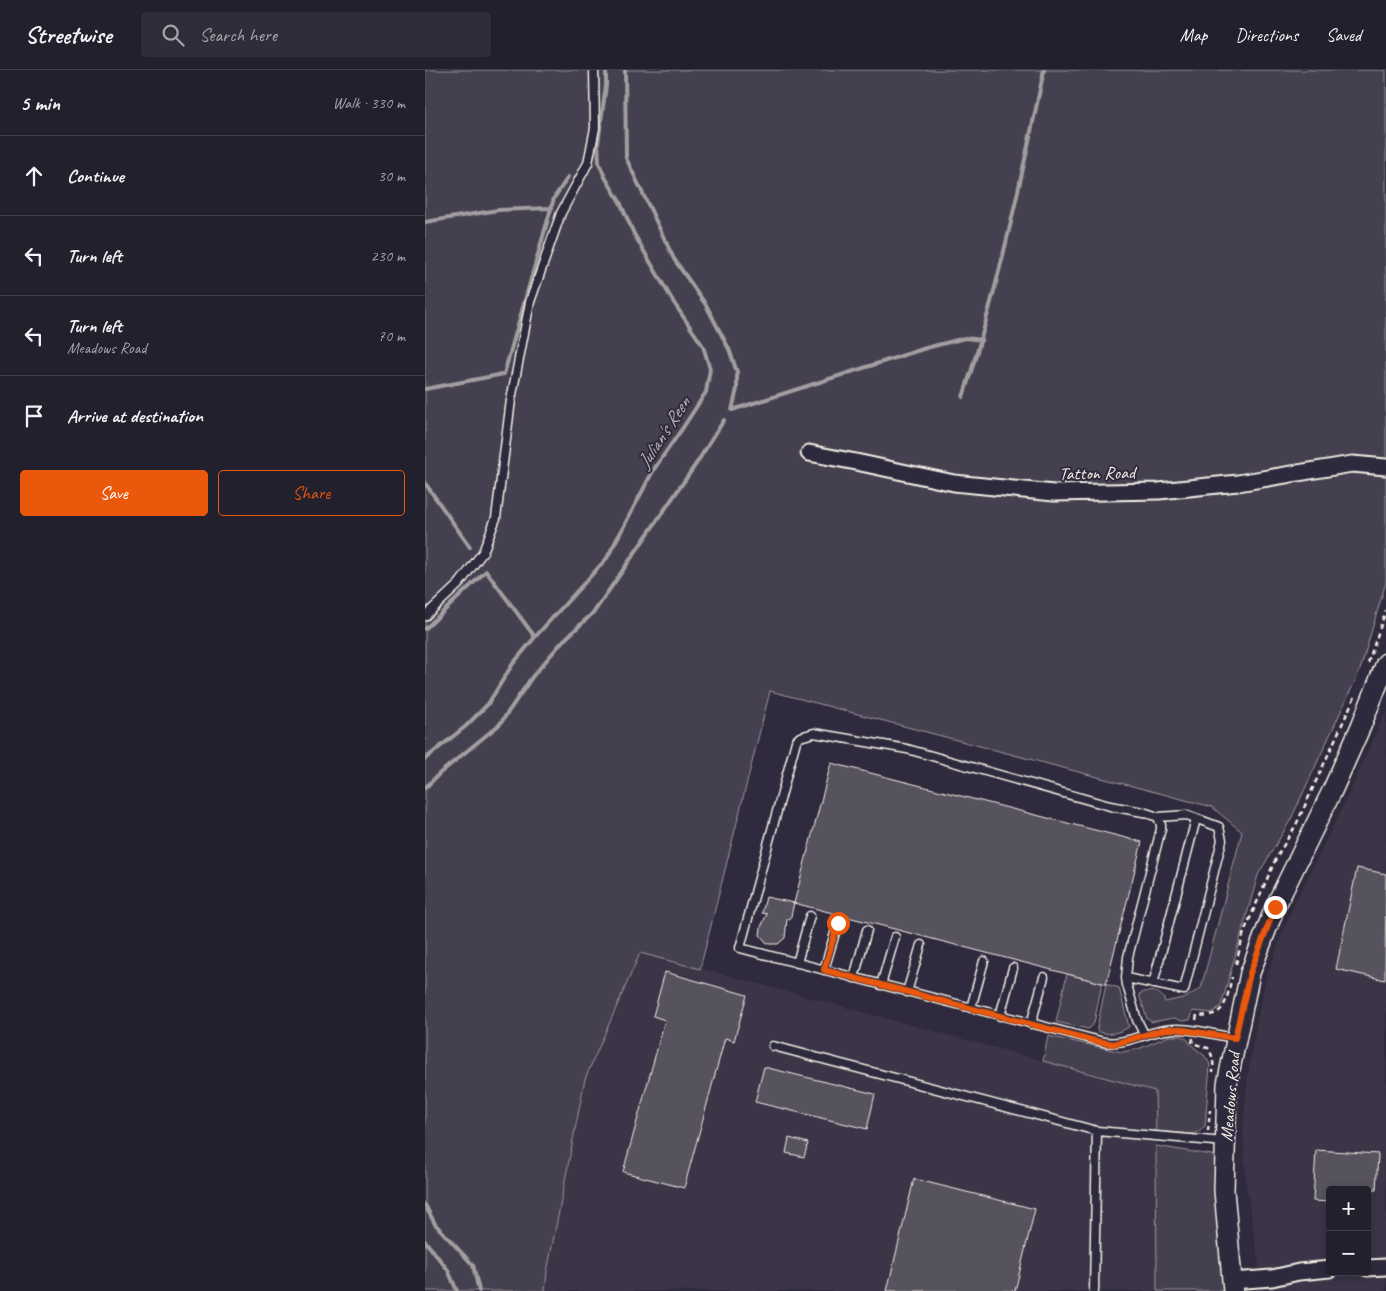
<!DOCTYPE html>
<html lang="en">
<head>
<meta charset="utf-8">
<style>
  :root { --surface:#23202e; --page:#2f2d3a; --text:#f1f3f6; --muted:#a3a3aa; --line:#403e4a; --accent:#ea580c }
  body { margin:0; font-family:Caveat,sans-serif; background:var(--page); color:var(--text) }
  .controls { position:absolute; right:15px; bottom:15px; display:grid; overflow:hidden; border-radius:5px; box-shadow:0 2px 8px #0003 }
  .controls button { width:45px; height:45px; display:grid; place-items:center; padding:0; border:0; border-bottom:1px solid var(--line); background:var(--surface); color:var(--text); font:25px sans-serif }
  .stop { position:absolute; width:15px; height:15px; margin:-11px; border:4px solid #ea580c; border-radius:50%; background:#fff }
  .stop.end { background:#ea580c; border-color:#fff; box-shadow:0 1px 5px #0008 }
  .list { margin:0; padding:0; list-style:none }
  h2 { display:flex; justify-content:space-between; align-items:center; height:65px; margin:0; padding:0 20px; font-size:21px }
  h2 small { font-size:16px; font-weight:400; color:var(--muted) }
  .list li { display:grid; grid-template-columns:32px 1fr auto; gap:15px; align-items:center; box-sizing:border-box; height:80px; padding:0 20px; border-top:1px solid var(--line) }
  .list b { display:block; font-size:19px; white-space:nowrap }
  .list p { margin:0; font-size:16px; white-space:nowrap; color:var(--muted) }
  .list em { font-size:16px; font-style:normal; color:var(--muted) }
  .actions { display:flex; gap:10px; padding:15px 20px }
  .actions a { flex:1; padding:11px 0; border:1px solid var(--accent); border-radius:5px; text-align:center; font-size:18px; color:var(--accent) }
  .actions .main { background:var(--accent); color:#fff }
  .icon { flex:none; width:28px; height:28px; fill:none; stroke:currentColor; stroke-width:2; stroke-linecap:round; stroke-linejoin:round }
  .map { position:relative; flex:none; width:961px; height:1221px; overflow:hidden }
  header { display:flex; align-items:center; gap:30px; box-sizing:border-box; height:70px; padding:0 25px; background:var(--surface); border-bottom:1px solid var(--line) }
  header strong { font-size:24px }
  nav { display:flex; gap:28px; margin-inline-start:auto; font-size:18px }
  .search { width:350px; height:45px; background:var(--page); display:flex; align-items:center; gap:12px; box-sizing:border-box; padding:0 18px; border-radius:5px; color:var(--muted); font-size:19px }
  main { display:flex }
  aside { flex:1; background:var(--surface) }
  .map>svg:first-child { display:block }
</style>
</head>
<body>
<header>
<strong>Streetwise</strong>
<div class="search"><svg class="icon" aria-label="search" viewBox="0 0 24 24"><circle cx="10" cy="10" r="6"/><path d="M15 15l6 6"/></svg>Search here</div>
<nav><a>Map</a><a>Directions</a><a>Saved</a></nav>
</header>
<main>
<aside>
<h2>5 min<small>Walk · 330 m</small></h2>
<ul class="list">
<li><svg class="icon" aria-label="ahead" viewBox="0 0 24 24"><path d="M12 20V5M6 11l6-6 6 6"/></svg><div><b>Continue</b></div><em>30 m</em></li>
<li><svg class="icon" aria-label="left" viewBox="0 0 24 24"><path d="M17 20v-9H6M10 6l-5 5 5 5"/></svg><div><b>Turn left</b></div><em>230 m</em></li>
<li><svg class="icon" aria-label="left" viewBox="0 0 24 24"><path d="M17 20v-9H6M10 6l-5 5 5 5"/></svg><div><b>Turn left</b><p>Meadows Road</p></div><em>70 m</em></li>
<li><svg class="icon" aria-label="arrive" viewBox="0 0 24 24"><path d="M6 21V4h12l-3 4 3 4H6"/></svg><div><b>Arrive at destination</b></div></li>
</ul>
<div class="actions"><a class="main">Save</a><a>Share</a></div>
</aside>
<div class="map">
<svg width="961" height="1221" viewBox="0 0 961 1221">
  <rect width="100%" height="100%" fill="#2f2a3d"/>
  <filter id="ink" filterUnits="userSpaceOnUse"><feTurbulence type="fractalNoise" baseFrequency=".02" numOctaves="2"/><feDisplacementMap in="SourceGraphic" scale="10" xChannelSelector="R" yChannelSelector="G"/><feConvolveMatrix kernelMatrix="1 2 1 2 8 2 1 2 1" color-interpolation-filters="sRGB"/></filter>
  <g filter="url(#ink)">
    <!-- built -->
    <path fill="#3b3647" fill-rule="evenodd" d="M961,641V1221H835L834,1196L821,1113L818,1061L822,1013L829,966L841,908L866,841L923,726ZM905,1120H942V1202H905Z
      M215,882L731,1021L732,1221H120L122,1202L160,1009Z"/>
    <!-- green -->
    <path fill="#454050" stroke="#9c989c" d="M0,0H961V512L935,600L866,749L833,805L796,936L787,943L768,941L765,950L757,951L749,948L727,952L722,949L714,924C723,919 738,921 740,932L762,927L776,918L817,762L787,737L345,621L275,899L215,883L160,1009L122,1202L120,1221H0Z
      M642,904L677,913L669,953L664,959L631,952Z
      M681,914L694,918L704,957C693,963 684,966 672,961V958Z
      M623,966L697,982L713,979L744,966H757L763,970L766,975L779,985L785,994L780,1056L774,1062L766,1064L731,1061L730,1021L618,991Z
      M731,1076L787,1085L790,1089L804,1221H732Z"/>
    <g fill="none" stroke-linecap="round" stroke-linejoin="round">
      <!-- stream -->
      <path stroke="#a19ea0" stroke-width="4" d="M200,0L201,88L249,189L281,235L304,279L312,302V319L307,340L501,278L540,268L557,270
        M0,152L73,140L127,138
        M0,319L79,304L129,128L143,107
        M538,327C573,220 596,110 619,0
        M0,413L45,477
        M0,559L61,501L110,567
        M0,689L41,656L63,634L87,595L110,567L182,488L229,399L257,359L281,322L285,299L278,276L249,233L209,164L195,132L180,107L174,93L173,73L181,15V0
        M0,718L15,703L75,654L107,607L137,572L169,542L271,394L299,350
        M0,1135L10,1154L48,1195L54,1221
        M0,1171L23,1200L32,1221"/>
    </g>
    <!-- building -->
    <path fill="#56525f" stroke="#f4f1e8" d="M406,693L717,772L681,914L369,833Z
      M932,798L961,804L960,910L911,899Z
      M341,827L369,833L365,850L362,849L360,868L353,874H344L341,872L335,865L336,857L342,844L337,843Z
      M240,902L322,925L309,971L300,968L259,1118L198,1102L240,950L228,946Z
      M339,997L450,1024L442,1059L330,1032Z
      M364,1068L383,1073L379,1087L361,1083Z
      M891,1080L953,1084L951,1120H905V1132L888,1131Z
      M489,1109L610,1139L590,1221H462Z"/>
    <g fill="none" stroke-linecap="round" stroke-linejoin="round">
      <defs>
        <path id="service" d="M0,546L34,514L58,482L71,448L86,330L105,232L136,143L163,93L170,58L169,0
          M372,893L385,846
          M399,900L413,853
          M429,908L442,860
          M701,908L759,920L797,770L794,757L762,745L733,747
          M728,914L771,749
          M456,915L470,867
          M482,922L496,875
          M546,938L559,891
          M575,946L588,898
          M606,954L619,907
          M719,964L712,950L702,915L701,908L703,887L736,759V755L733,747L718,742L685,736L482,679L389,663L375,667L371,671L315,878L679,972C701,975 719,963 740,960C763,956 788,965 811,968
          M348,976L672,1061L800,1072
          M669,1221L672,1061"/>
        <path id="minor" d="M384,383L431,392L529,413L629,423L734,421L813,413L927,394L961,397
          M942,1198L961,1197
          M807,1211L847,1208L874,1202L905,1199"/>
        <path id="tertiary" d="M808,1221L799,1120L802,1014L825,903L850,837L907,721L936,656L961,593"/>
      </defs>
      <!-- service casing -->
      <use href="#service" stroke="#f4f1e8" stroke-width="11"/>
      <!-- minor casing -->
      <use href="#minor" stroke="#f4f1e8" stroke-width="19"/>
      <!-- tertiary casing -->
      <use href="#tertiary" stroke="#f4f1e8" stroke-width="22"/>
      <!-- path -->
      <path stroke="#f4f1e8" stroke-width="2.5" stroke-dasharray="5 4" stroke-linecap="butt" d="M943,593L961,540
        M811,894L819,862L852,786L871,755L930,626
        M771,950L772,945C802,949 801,929 807,907
        M768,968L767,973L783,978C788,986 789,992 788,1002
        M783,1061L785,1040"/>
      <!-- service -->
      <use href="#service" stroke="#2f2a3d" stroke-width="8"/>
      <!-- minor -->
      <use href="#minor" stroke="#2f2a3d" stroke-width="15"/>
      <!-- tertiary -->
      <use href="#tertiary" stroke="#2f2a3d" stroke-width="19"/>
    </g>
  </g>
  <g fill="none" stroke-linecap="round" stroke-linejoin="round" filter="url(#ink)">
    <!-- route -->
    <path stroke="#ea580c" stroke-width="6" d="M413,853L399,900L670,971L689,974L741,959H752L810,968L825,903L850,837"/>
  </g>
  <g text-anchor="middle" stroke-width="4" stroke-linejoin="round" paint-order="stroke">
    <!-- street labels -->
    <g font-size="18" fill="#f4f1e8" stroke="#2f2a3d">
      <text transform="translate(672 403) rotate(-1)" y="6">Tatton Road</text>
      <text transform="translate(805 1027) rotate(-85)" y="6">Meadows Road</text>
    </g>
    <!-- water labels -->
    <g font-size="19" font-style="italic" fill="#b6b2b2" stroke="#2f2a3d">
      <text transform="translate(238 362) rotate(-57)" y="7">Julian's Reen</text>
    </g>
  </g>
</svg>
<div class="controls">
<button>+</button>
<button>−</button>
</div>
<div class="stop" style="left:413px;top:853px"></div>
<div class="stop end" style="left:850px;top:837px"></div>
</div>
</main>
</body>
</html>
